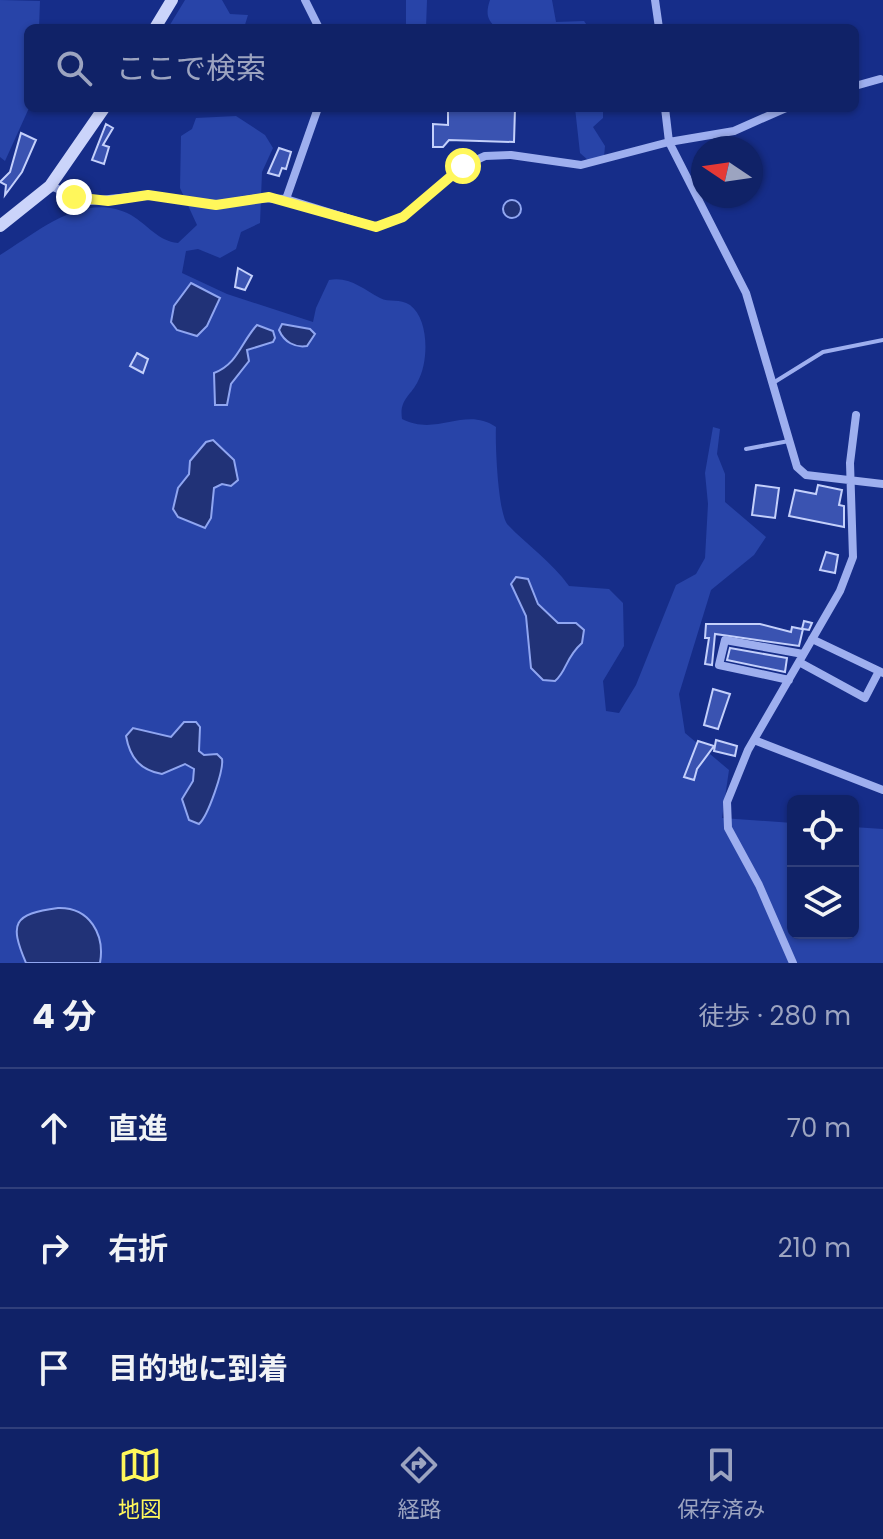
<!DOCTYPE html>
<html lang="ja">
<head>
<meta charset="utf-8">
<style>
  :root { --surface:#102267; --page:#192a6d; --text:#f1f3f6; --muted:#9ca4c0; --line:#303f7b; --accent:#fff75b }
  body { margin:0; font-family:Poppins,"Noto Sans JP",sans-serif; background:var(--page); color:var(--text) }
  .controls { position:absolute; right:24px; bottom:24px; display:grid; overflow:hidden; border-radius:12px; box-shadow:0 2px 6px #0004 }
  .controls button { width:72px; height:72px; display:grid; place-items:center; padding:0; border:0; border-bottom:2px solid var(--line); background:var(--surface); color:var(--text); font:40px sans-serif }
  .compass { position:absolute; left:691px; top:136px; width:72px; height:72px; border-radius:50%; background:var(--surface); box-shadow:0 2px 6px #0004; rotate:283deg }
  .stop { position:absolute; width:24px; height:24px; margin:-18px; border:6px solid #fff75b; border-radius:50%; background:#fff }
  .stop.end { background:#fff75b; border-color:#fff; box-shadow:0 2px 8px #0008 }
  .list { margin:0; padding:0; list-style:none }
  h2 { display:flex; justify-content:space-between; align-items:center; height:104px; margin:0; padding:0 32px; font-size:34px }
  h2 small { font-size:26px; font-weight:400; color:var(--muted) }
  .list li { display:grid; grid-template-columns:52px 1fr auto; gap:24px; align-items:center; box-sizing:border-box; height:120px; padding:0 32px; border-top:2px solid var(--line) }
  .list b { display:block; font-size:30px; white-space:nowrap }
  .list em { font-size:26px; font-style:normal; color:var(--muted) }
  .icon { flex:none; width:44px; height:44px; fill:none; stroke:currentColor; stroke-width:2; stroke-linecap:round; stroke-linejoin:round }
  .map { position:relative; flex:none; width:883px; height:963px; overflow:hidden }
  .search { position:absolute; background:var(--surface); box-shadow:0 2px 6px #0004; left:24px; right:24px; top:24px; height:88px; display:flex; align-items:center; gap:20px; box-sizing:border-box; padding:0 28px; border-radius:12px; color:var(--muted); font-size:30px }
  .sheet { height:464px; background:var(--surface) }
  nav { display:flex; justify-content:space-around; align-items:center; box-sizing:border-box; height:112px; border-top:2px solid var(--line); background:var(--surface); font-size:22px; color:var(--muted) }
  nav a { display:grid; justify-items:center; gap:4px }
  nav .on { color:var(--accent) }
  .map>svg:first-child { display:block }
</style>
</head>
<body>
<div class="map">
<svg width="883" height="963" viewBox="0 0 883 963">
  <rect width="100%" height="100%" fill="#162d89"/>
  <!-- green -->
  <path fill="#2844a8" d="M0,0L40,1L39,28H28L29,108L5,161L0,157Z
    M185,0H222L230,14L248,15L244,28H168Z
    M406,0H427L426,28L406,26Z
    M490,0H552L556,22L584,21L589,28H497C486,20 486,12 490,0Z
    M575,108H603V118L593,127L605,146L604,157L589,161L580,153Z
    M236,116L265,135L273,148L262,172L260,223L241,232L236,249L220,258L198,249L186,251L182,273L227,294L313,322L316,308L329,280C349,276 363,289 380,298C389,303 400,298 410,305C429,319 429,361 418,381C411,396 399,399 402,419C437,437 465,406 496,427C495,443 498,515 508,525C527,545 552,562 569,586L609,589L623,603L624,646L603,681L606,711L619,713L636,685L676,585L696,574L705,558L708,504L705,473L713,427L720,429L717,454L725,474V502L766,537L754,555L711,590L679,694L685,733L729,770L722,818L793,823V933H853V827L883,829V963H0V255C38,232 84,190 131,215C148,225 158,241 178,243L197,225L180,188L181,136L192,129L196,118Z"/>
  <!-- water -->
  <path fill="#213277" stroke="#90a6f1" stroke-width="2" d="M503 209a9 9 0 1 1 18 0a9 9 0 1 1-18 0Z
    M191,283L220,298L207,326L197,336L177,330L171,322L174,306Z
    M282,324L310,329L315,334L307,346C295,348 284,342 279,330Z
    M257,325L273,331L275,338L273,342L247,350L249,361L231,384L227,405H215L214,373C238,364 241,342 257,325Z
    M213,440L234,460L238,480L231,486L222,484L214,488L211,518L205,528L178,517L173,509L178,488L189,474L190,461L206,442Z
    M516,577L528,579L538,604L558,623H576L584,630L582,643C565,658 567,671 555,681L543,680L531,668L526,616L511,584Z
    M184,722H196L200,727L199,751L204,755L217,754L222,759C224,770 208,816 199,824L189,820L182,799L193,781L194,769L185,764L162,774C140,770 130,758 126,736L133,728L171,737Z
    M58,908C90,907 105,935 100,963H26C9,923 13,914 58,908Z"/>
  <!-- building -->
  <path fill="#3a53b1" stroke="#c4d0fb" stroke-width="2" d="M448,108H515L514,142L449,140L443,147H433V124L448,125Z
    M106,124L113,128L103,145L109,147L104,164L92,160Z
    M21,133L36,140L22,172L5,195L6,185L0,182L10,172Z
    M279,148L291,152L286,169L282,168L279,176L268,173Z
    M238,268L252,276L245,290L235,287Z
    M137,353L148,359L143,373L130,366Z
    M756,485L779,488L775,518L752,515Z
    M818,485L842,490L839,505L844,506V527L789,516L795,490L816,494Z
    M826,552L838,555L835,573L820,570Z
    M804,621L812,623L809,630L803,629L799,646L715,634L712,665L705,664L709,638H705L706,624H760L791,632L792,627L802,629Z
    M730,648L787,658L785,672L727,660Z
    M713,689L730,694L718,729L704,725Z
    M716,740L737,746L735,756L714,751Z
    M698,741L714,746L697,769L694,780L684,777Z"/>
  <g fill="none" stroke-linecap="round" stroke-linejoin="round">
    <!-- service -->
    <path stroke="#9eafef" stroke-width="4" d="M773,383L823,352L883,340
      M746,449L789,441"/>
    <!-- minor -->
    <path stroke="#9eafef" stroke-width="8" d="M305,0L319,28
      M655,0L659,28
      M855,86L880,79
      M665,108L669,142L746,293L797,467L806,475L883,484
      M50,186L90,201L148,195L216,205L258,198L286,199L376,227L403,217L463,166L485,156L511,155L581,165L669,142L734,131L786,108
      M286,199L318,108
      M812,639L883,673
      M799,662L865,698L879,671
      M789,680L719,665L725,640L803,654
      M754,740L883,790
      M793,963L759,885L728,828L727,802L748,750L840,591L853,557L850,463L856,415"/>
    <!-- secondary -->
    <path stroke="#cbd4fa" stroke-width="12" d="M155,28L172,0
      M0,226L50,186L104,108"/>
  </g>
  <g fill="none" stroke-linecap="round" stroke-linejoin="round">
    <!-- route -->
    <path stroke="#fff75b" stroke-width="10" d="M74,197L108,201L148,195L216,205L269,197L376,227L403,217L463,166"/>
  </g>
</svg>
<div class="controls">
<button><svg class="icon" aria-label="locate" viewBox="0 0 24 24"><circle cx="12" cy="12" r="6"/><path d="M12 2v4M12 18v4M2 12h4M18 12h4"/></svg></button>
<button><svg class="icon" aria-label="layers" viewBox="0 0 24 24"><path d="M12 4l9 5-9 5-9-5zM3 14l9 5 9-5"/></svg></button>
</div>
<svg class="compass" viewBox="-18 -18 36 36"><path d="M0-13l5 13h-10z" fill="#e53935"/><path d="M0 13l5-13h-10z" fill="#9ca4c0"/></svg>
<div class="stop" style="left:463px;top:166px"></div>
<div class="stop end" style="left:74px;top:197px"></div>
<div class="search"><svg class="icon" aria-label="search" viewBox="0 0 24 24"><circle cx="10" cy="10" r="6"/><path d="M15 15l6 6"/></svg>ここで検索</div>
</div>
<section class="sheet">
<h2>4 分<small>徒歩 · 280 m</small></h2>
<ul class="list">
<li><svg class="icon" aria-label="ahead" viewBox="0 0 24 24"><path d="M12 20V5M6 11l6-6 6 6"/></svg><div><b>直進</b></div><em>70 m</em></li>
<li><svg class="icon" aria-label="right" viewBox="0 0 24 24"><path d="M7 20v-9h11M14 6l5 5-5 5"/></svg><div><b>右折</b></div><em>210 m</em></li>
<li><svg class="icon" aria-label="arrive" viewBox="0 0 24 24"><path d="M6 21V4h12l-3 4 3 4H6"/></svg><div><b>目的地に到着</b></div></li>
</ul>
</section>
<nav>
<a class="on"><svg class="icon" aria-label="map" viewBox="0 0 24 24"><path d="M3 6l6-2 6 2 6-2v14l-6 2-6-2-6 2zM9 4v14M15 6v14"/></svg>地図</a>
<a><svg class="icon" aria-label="directions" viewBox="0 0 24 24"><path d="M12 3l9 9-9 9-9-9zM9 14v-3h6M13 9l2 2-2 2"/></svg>経路</a>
<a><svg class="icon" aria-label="saved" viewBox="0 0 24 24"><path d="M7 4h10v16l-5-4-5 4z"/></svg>保存済み</a>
</nav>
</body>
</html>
